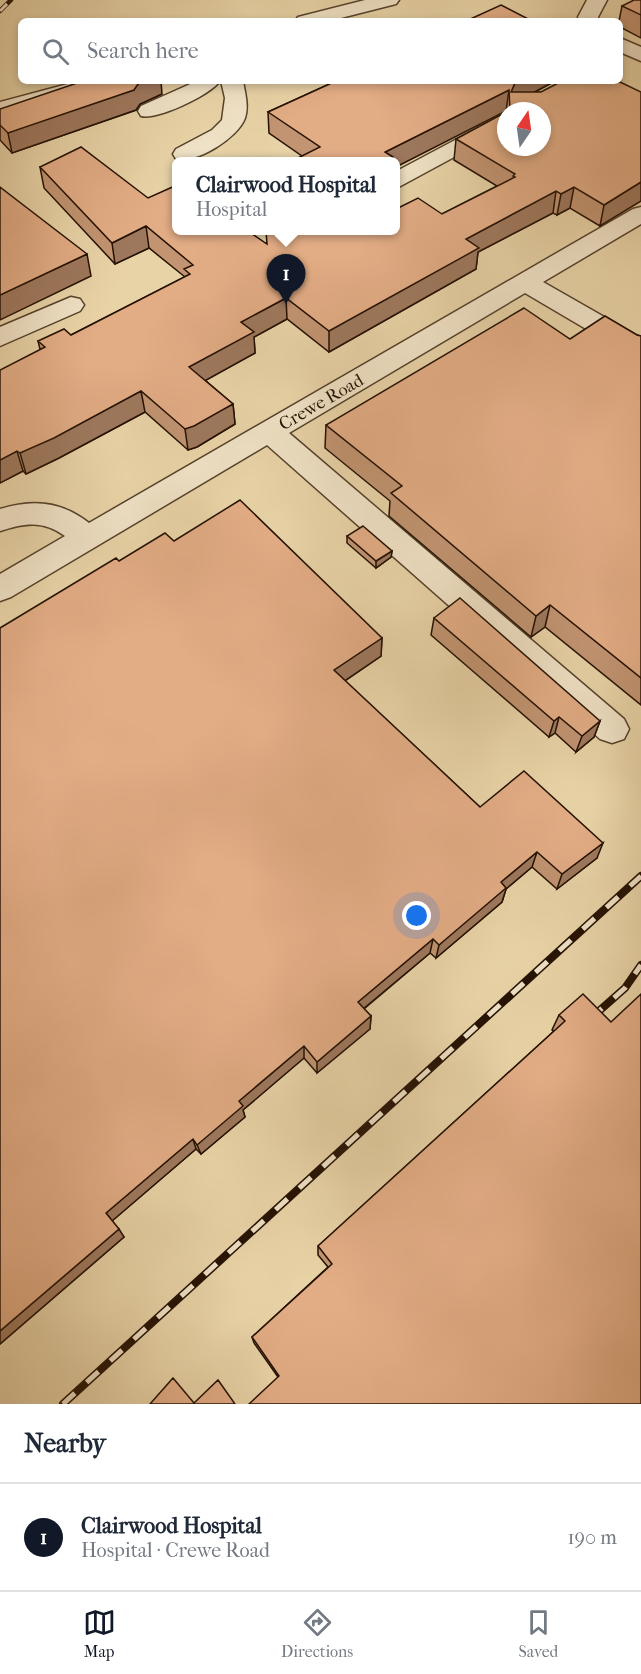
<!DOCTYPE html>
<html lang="en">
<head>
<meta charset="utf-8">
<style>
  :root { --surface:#fff; --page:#f2f2f3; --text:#1f2937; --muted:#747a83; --line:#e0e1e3; --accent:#111827 }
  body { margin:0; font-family:"IM FELL French Canon",serif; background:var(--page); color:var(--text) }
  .compass { position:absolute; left:497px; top:102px; width:54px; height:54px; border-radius:50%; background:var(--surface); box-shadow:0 3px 9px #0003; rotate:13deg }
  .you { position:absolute; left:417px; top:916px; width:21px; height:21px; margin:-15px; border:4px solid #fff; border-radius:50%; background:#1a73e8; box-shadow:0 0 0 9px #1a73e833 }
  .badge { display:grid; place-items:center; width:39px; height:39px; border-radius:50%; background:var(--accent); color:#fff; font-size:20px; font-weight:700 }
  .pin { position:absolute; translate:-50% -50px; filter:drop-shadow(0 2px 3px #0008) }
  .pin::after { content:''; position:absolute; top:32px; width:21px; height:18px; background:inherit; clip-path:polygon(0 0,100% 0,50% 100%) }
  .popup { position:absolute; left:172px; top:157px; width:228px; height:78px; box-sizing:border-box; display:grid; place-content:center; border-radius:9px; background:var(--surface); filter:drop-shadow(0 2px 4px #0005); font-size:20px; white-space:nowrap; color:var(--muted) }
  .popup b { font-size:22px; color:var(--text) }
  .popup::after { content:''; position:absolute; left:50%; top:100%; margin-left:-12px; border:12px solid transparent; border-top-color:var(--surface) }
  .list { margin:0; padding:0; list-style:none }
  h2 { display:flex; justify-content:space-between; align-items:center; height:78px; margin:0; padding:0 24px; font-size:26px }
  h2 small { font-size:20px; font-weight:400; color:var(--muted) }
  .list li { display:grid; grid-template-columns:39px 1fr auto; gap:18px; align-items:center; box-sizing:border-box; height:108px; padding:0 24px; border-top:2px solid var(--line) }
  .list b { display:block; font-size:22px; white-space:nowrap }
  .list p { margin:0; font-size:20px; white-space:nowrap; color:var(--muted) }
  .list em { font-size:20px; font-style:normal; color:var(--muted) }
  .icon { flex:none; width:33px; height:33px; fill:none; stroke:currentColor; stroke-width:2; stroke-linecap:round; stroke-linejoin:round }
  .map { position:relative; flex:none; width:641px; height:1404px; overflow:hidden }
  .search { position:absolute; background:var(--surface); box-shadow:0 3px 9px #0003; left:18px; right:18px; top:18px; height:66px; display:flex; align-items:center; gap:15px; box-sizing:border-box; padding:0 21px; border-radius:9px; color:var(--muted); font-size:22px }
  .sheet { height:186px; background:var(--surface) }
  nav { display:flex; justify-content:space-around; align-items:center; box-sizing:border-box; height:84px; border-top:2px solid var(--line); background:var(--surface); font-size:16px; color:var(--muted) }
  nav a { display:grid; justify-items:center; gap:3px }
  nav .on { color:var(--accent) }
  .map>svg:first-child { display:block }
</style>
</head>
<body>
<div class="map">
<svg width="641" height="1404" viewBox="0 0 641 1404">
  <rect width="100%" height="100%" fill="#e8d3a7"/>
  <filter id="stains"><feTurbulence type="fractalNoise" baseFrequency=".00333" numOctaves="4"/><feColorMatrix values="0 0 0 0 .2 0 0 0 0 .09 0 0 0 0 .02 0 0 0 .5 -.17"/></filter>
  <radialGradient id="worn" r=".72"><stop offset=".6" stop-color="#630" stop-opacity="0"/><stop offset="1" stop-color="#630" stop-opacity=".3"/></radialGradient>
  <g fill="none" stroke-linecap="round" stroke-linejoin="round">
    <defs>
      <path id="minor" d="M365,0H399L396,4L329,21H295L298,17Z
        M587,0H607L598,17L599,21H579L578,17Z
        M620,38L641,47V61L620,52Z
        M79,81H114L111,86L0,116V102Z
        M197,81H220C210,95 158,120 141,116L138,111L141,106Z
        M221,81H243C245,93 249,106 245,118C238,138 196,164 176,159L173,154L176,149L212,130L222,120L225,98Z
        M506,113V129L395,189V172Z
        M641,207V224L543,282L641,338V359L632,356L525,293L289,433L624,719L629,729L624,739L612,743L600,739L267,445L11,597L0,601V574L65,536C43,520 25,523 0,531V509C33,499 61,501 89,523L633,209Z
        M71,297L80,299L84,305L80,311L0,346V327Z"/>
    </defs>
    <!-- minor casing -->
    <use href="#minor" stroke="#55422c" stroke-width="3"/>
    <!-- minor -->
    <use href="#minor" fill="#f0e2c6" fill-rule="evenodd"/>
    <defs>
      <path id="rail-far1" d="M0,11L11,0"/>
      <path id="rail" d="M590,1019L625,988L641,965
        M63,1404L641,876"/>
    </defs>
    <!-- rail-far1 casing -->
    <use href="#rail-far1" stroke="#241103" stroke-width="4.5"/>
    <!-- rail casing -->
    <use href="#rail" stroke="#241103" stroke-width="8"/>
    <!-- rail-far1 -->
    <use href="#rail-far1" stroke="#f0e2c6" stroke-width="3" stroke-dasharray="10" stroke-linecap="butt"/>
    <!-- rail -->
    <use href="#rail" stroke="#f0e2c6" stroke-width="5" stroke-dasharray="16" stroke-linecap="butt"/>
  </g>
  <!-- wall -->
  <path fill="#c29472" stroke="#241103" stroke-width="1.5" d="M641,0V38L620,27L619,21L622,6Z
    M336,81H555L535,92L640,93L600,226L570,208L557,215L553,213L478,252L476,269L329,352L287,319L254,337L255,353L205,380L233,404L235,424L197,447L188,450L145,412L59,458L26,474L23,471L0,483L40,349L38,341L71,335L185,277L149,248L115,264L44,188L40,167L148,198L267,244L396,231L442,214L497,186L454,160L456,139L542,111H506L302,156L269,133L268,112Z
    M162,94L140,104L136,110L12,153L0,140V109Z
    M637,335L641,336V705L545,627L531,637L389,516L390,501L325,448L326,425L570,339Z
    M347,536L392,551L391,557L376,568L347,543Z
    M174,541L382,638L381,656L345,681L480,807L597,858L557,889L532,867L506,889L502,902L436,958L430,953L364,1009L371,1016L370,1029L317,1073L304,1058L243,1110L245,1117L201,1154L196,1149L112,1221L124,1237L0,1344L119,561Z
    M434,618L600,721L594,737L576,752L555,733L549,737L431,635Z
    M559,1015L611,1022L278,1377L254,1343L252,1337L328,1267L318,1255V1246L554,1031L552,1030Z"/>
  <!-- shaded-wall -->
  <path fill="#9e785d" stroke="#241103" stroke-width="1.5" d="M144,81H161L162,94L140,104L136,110L12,153L8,133Z
    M519,81H555L512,104L511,92L515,83Z
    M509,90L506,111L396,167V162H383L385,152Z
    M641,182V201L600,226L604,205Z
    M574,187L570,208L557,215L561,194Z
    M556,191L553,213L478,252L476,269L329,352V331L466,239Z
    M146,226L149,248L115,264L112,243Z
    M87,254L91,276L0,320V295Z
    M286,298L287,319L254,337L255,353L192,388L189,367L241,322Z
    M141,391L145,412L59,458L26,474L20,453Z
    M233,404L235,424L197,447L188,450L185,429Z
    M17,451L23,471L0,483V460Z
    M392,551L391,557L376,568V561Z
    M550,605L545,627L531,637L536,616Z
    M382,638L381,656L334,688V670Z
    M559,717L555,733L549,737L554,721Z
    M600,721L594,737L576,752L582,736Z
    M603,843L597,858L557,889L562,874Z
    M537,852L532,867L506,889L502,902L436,958L439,945L501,882Z
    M433,939L430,953L357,1014L358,1002Z
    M371,1016L370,1029L317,1073V1062Z
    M304,1046V1058L243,1110L245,1117L201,1154L197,1145L239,1101Z
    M193,1139L196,1149L112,1221L106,1213Z
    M119,1229L124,1237L0,1344V1331Z"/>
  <!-- building -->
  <path fill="#e2ac85" stroke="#241103" stroke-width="1.5" d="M634,0H641V15L622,6Z
    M501,5L532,21H466Z
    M83,81H144L138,84L134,90L8,133L0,125V109Z
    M336,81H519L515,83L511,92H541L562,81H618L641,92V182L604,205L574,187L561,194L556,191L466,239L479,248L329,331L286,298L241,322L254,332L189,367L233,404L194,426L185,429L141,391L54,438L20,453L17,451L0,460V370L45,347L38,341L64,329L71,335L190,274L184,269L193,265L146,226L112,243L40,167L81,147L148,198L177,185V231H248L267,244L266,231H396V209L418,198L442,214L515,177L513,176L515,174L456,139L506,112V147H542V111H508L510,110L509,90L385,152L393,157L383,162H290L320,147L268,112Z
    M0,187L87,254L0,295Z
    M524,308L570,339L605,316L637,335L641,336V678L550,605L536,616L391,493L402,486L326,425Z
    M240,500L382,638L334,670L480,807L524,771L603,843L562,874L537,852L501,882L506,888L439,945L433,939L358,1002L371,1016L317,1062L304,1046L239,1101L243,1106L197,1145L193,1139L106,1213L119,1229L0,1331V628L116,558L119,561L165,533L174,541Z
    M363,526L392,551L376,561L347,536Z
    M460,598L600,721L582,736L559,717L554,721L434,618Z
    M583,994L611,1022L641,994V1404H249L279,1376L252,1337L332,1264L318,1246L565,1021L559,1015Z
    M173,1378L194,1403L218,1380L235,1404H150Z"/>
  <g text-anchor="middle" stroke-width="5" stroke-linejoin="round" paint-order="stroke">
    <!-- street labels -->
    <g font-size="18" fill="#241103" stroke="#f0e2c6">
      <text transform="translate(321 402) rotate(-30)" y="6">Crewe Road</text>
    </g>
  </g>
  <rect width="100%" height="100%" filter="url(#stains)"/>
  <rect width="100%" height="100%" fill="url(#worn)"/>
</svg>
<svg class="compass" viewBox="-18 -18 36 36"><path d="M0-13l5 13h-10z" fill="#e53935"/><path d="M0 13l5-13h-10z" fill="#747a83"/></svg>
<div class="you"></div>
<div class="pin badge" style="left:286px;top:304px">1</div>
<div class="popup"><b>Clairwood Hospital</b>Hospital</div>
<div class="search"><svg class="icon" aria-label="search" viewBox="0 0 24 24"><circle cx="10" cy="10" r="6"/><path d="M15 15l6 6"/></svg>Search here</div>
</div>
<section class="sheet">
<h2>Nearby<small></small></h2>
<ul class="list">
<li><span class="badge">1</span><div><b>Clairwood Hospital</b><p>Hospital · Crewe Road</p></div><em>190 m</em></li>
</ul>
</section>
<nav>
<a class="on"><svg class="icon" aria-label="map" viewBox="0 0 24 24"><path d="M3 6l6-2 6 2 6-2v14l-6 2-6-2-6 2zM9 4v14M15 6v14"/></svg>Map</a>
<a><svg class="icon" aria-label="directions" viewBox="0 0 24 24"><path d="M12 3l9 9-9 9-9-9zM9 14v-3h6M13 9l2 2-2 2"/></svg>Directions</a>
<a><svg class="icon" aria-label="saved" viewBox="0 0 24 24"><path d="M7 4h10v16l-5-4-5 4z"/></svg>Saved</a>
</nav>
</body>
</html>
